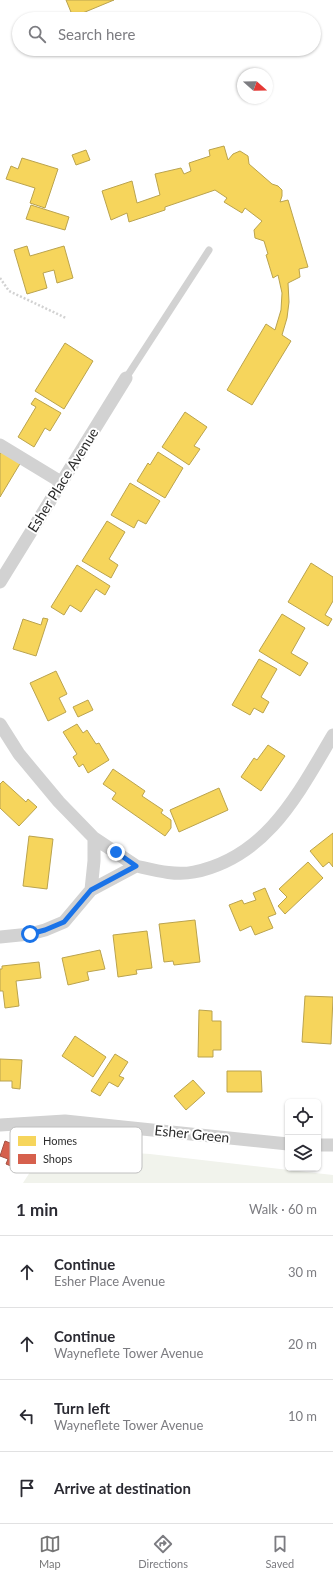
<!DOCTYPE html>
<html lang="en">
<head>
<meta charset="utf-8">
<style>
  :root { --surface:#fff; --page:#f7f7f7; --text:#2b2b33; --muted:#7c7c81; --line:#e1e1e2; --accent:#767676 }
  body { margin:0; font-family:Lato,sans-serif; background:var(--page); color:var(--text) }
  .controls { position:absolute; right:12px; bottom:12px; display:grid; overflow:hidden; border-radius:6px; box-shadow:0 1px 3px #0004 }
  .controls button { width:36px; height:36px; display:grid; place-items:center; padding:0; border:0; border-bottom:1px solid var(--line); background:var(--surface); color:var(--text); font:20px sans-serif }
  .compass { position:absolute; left:237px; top:68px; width:36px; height:36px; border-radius:50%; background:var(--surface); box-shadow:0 1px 3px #0004; rotate:110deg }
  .stop { position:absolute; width:12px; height:12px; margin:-9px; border:3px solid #1a73e8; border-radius:50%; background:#fff }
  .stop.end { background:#1a73e8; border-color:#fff; box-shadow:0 1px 4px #0008 }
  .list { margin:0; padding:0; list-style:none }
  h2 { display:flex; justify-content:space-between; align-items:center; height:52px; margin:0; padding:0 16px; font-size:17px }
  h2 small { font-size:13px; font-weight:400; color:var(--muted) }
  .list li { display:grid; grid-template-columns:26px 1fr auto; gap:12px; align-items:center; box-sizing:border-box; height:72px; padding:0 16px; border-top:1px solid var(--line) }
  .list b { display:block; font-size:15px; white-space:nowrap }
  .list p { margin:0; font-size:13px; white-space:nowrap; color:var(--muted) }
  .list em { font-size:13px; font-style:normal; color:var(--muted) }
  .icon { flex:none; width:22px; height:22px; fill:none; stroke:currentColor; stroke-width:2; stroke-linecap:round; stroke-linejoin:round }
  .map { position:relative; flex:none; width:333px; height:1183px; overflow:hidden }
  .search { position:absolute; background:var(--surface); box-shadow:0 1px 3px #0004; left:12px; right:12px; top:12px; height:44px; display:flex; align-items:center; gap:10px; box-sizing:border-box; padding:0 14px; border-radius:22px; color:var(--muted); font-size:15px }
  .sheet { height:340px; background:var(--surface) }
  nav { display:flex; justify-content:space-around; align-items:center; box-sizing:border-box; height:56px; border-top:1px solid var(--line); background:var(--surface); font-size:11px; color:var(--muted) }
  nav a { display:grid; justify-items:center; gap:2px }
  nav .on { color:var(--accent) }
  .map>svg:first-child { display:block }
</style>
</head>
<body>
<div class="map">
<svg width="333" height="1183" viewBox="0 0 333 1183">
  <rect width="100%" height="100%" fill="#fff"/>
  <!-- green -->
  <path fill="#f1f3ec" d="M46,1147L150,1154L333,1175V1183H23Z"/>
  <!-- homes -->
  <path fill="#f6d55c" stroke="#baa34e" d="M66,0H114L73,17Z
    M224,146L228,160L233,154L240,151L248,156L249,164L272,184L278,186L282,190V196L280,202L288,200L308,267L299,269L300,277L288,283L289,302L287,318L282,335L291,341L252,405L227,390L266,324L275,330L281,310L282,293L278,275L273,278L266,255L268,254L264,241L255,238L254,230L262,221L245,208L242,213L224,202L227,198L215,190L165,207V210L129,222L127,213L111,220L102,191L132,181L137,203L160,195L155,174L181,168L184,174L191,171L189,163L210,156L209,150Z
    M86,150L90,160L76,165L72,155Z
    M22,158L58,169L45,208L30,203L35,188L6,179L11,166L18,169Z
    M31,205L69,217L65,230L26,219Z
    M27,246L30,256L64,246L73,278L57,283L54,270L43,273L47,288L27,294L14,250Z
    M65,343L93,361L64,409L35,391Z
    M35,398L61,413L50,431L45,428L34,447L18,437L36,407L31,404Z
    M185,412L207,427L194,446L200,449L189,465L162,447Z
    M2,451L21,462L0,497V454Z
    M158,452L183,468L165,498L137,481L148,463L150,465Z
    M130,483L160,501L146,524L138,520L134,528L111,515Z
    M107,521L125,532L109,559L118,565L111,578L82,561Z
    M311,563L333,577V601L325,615L332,619L328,626L288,602Z
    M77,565L110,586L105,595L96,589L81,612L70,605L64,615L51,607Z
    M282,614L305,628L291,653L308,663L300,676L259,651Z
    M43,618L48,619L36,656L13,649L23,619L41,625Z
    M259,659L277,669L261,697L269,702L263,713L254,708L250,715L232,705Z
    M56,671L67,694L59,698L66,712L48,721L30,683Z
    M88,700L93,710L78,717L73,707Z
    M77,724L83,733L87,730L96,744L99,743L109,760L88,773L83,764L79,767L73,757L77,754L63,732Z
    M268,745L285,756L261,791L241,777L254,758L257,760Z
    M113,769L145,791L142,796L163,810L161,813L171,820V828L165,836L112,799L116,793L103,784Z
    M3,781L26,802L28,799L37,807L19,826L0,808V784Z
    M219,788L228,810L179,832L170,810Z
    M333,833V867L329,862L323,867L310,851Z
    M29,836L53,839L47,889L23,886Z
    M308,862L323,878L285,914L278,906L287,897L279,889Z
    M265,888L276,914L268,917L273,928L255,935L251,926L240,931L229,905L242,900L244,904L256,900L253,893Z
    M195,920L200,962L174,965L173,961L164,962L159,924Z
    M147,931L152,968L136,970L137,974L118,977L113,935Z
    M100,950L105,969L87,972L89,980L68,985L62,958Z
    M39,962L41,978L16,981L19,1006L5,1008L3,991H0V969H2V966Z
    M305,996L333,997L331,1044L302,1042Z
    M199,1010L212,1011V1021H221V1050H213V1057H198Z
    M75,1036L106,1057L93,1077L62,1056Z
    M115,1054L128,1062L119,1076L124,1078L118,1087L109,1082L100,1096L91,1091Z
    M0,1059L22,1060L20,1089L12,1088V1081H0Z
    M227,1071H261L262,1092H227Z
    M193,1080L205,1093L186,1110L174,1096Z"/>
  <!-- shops -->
  <path fill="#d6604d" stroke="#a35143" d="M5,1141L33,1152L27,1166L20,1163L18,1169L6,1164L8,1159L0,1156Z"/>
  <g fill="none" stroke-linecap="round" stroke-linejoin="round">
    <!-- path -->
    <path stroke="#d2d2d2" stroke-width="2.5" stroke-dasharray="2 2" stroke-linecap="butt" d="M0,278L9,291L66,318"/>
    <!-- service -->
    <path stroke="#d2d2d2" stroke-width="7" d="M126,378L209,250"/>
    <!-- minor -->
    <path stroke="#d2d2d2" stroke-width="13" d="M0,445L61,482
      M0,582L126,378
      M0,724L19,754L59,802L94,838V861L91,890L64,922L45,930L30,934L0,937
      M94,838L136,866
      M91,890L136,866C154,870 175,876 194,872C267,857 298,794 333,735
      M0,1125L65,1121L288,1144
      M318,1145H333"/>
  </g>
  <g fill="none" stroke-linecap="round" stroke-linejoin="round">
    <!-- route -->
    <path stroke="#1a73e8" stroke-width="5" d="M30,934L45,930L64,922L91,890L136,866L116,852"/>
  </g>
  <g text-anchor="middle" stroke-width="4" stroke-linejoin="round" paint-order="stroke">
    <!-- street labels -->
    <g font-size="14" fill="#2d2d2d" stroke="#fff">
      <text transform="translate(63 480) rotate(-58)" y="5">Esher Place Avenue</text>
      <text transform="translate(192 1134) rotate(6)" y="5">Esher Green</text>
    </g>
  </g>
  <!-- legend -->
  <rect x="10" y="1127" width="132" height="46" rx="6" fill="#fff" stroke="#c0c0c0" stroke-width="1"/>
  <rect x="18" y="1136" width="18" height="10" fill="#f6d55c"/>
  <rect x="18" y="1154" width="18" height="10" fill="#d6604d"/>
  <g font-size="11" fill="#2d2d2d">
    <text x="43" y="1145">Homes</text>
    <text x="43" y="1163">Shops</text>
  </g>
</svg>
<div class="controls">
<button><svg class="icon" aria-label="locate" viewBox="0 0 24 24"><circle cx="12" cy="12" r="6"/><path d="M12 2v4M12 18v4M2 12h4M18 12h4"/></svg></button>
<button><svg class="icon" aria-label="layers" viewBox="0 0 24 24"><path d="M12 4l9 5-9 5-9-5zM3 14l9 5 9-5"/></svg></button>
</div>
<svg class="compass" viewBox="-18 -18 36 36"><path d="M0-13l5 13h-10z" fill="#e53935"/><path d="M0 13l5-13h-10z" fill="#7c7c81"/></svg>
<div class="stop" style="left:30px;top:934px"></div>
<div class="stop end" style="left:116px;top:852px"></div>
<div class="search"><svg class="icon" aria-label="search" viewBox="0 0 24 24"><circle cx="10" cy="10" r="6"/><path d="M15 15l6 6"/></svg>Search here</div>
</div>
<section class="sheet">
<h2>1 min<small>Walk · 60 m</small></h2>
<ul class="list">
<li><svg class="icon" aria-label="ahead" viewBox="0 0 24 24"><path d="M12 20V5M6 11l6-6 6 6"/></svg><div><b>Continue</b><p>Esher Place Avenue</p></div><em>30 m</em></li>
<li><svg class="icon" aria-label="ahead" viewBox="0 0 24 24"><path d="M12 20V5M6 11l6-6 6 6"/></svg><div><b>Continue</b><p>Wayneflete Tower Avenue</p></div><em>20 m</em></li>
<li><svg class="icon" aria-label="left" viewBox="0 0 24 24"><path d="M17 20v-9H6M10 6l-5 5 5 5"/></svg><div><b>Turn left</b><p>Wayneflete Tower Avenue</p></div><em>10 m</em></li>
<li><svg class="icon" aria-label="arrive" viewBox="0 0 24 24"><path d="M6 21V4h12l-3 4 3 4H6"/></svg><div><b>Arrive at destination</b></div></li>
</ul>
</section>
<nav>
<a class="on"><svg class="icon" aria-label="map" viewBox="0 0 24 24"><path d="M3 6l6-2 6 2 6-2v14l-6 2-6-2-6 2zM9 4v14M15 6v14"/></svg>Map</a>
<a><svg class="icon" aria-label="directions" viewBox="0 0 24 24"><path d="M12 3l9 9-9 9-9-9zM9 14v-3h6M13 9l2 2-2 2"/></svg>Directions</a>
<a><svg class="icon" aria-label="saved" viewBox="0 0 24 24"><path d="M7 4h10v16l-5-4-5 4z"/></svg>Saved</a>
</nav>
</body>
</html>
